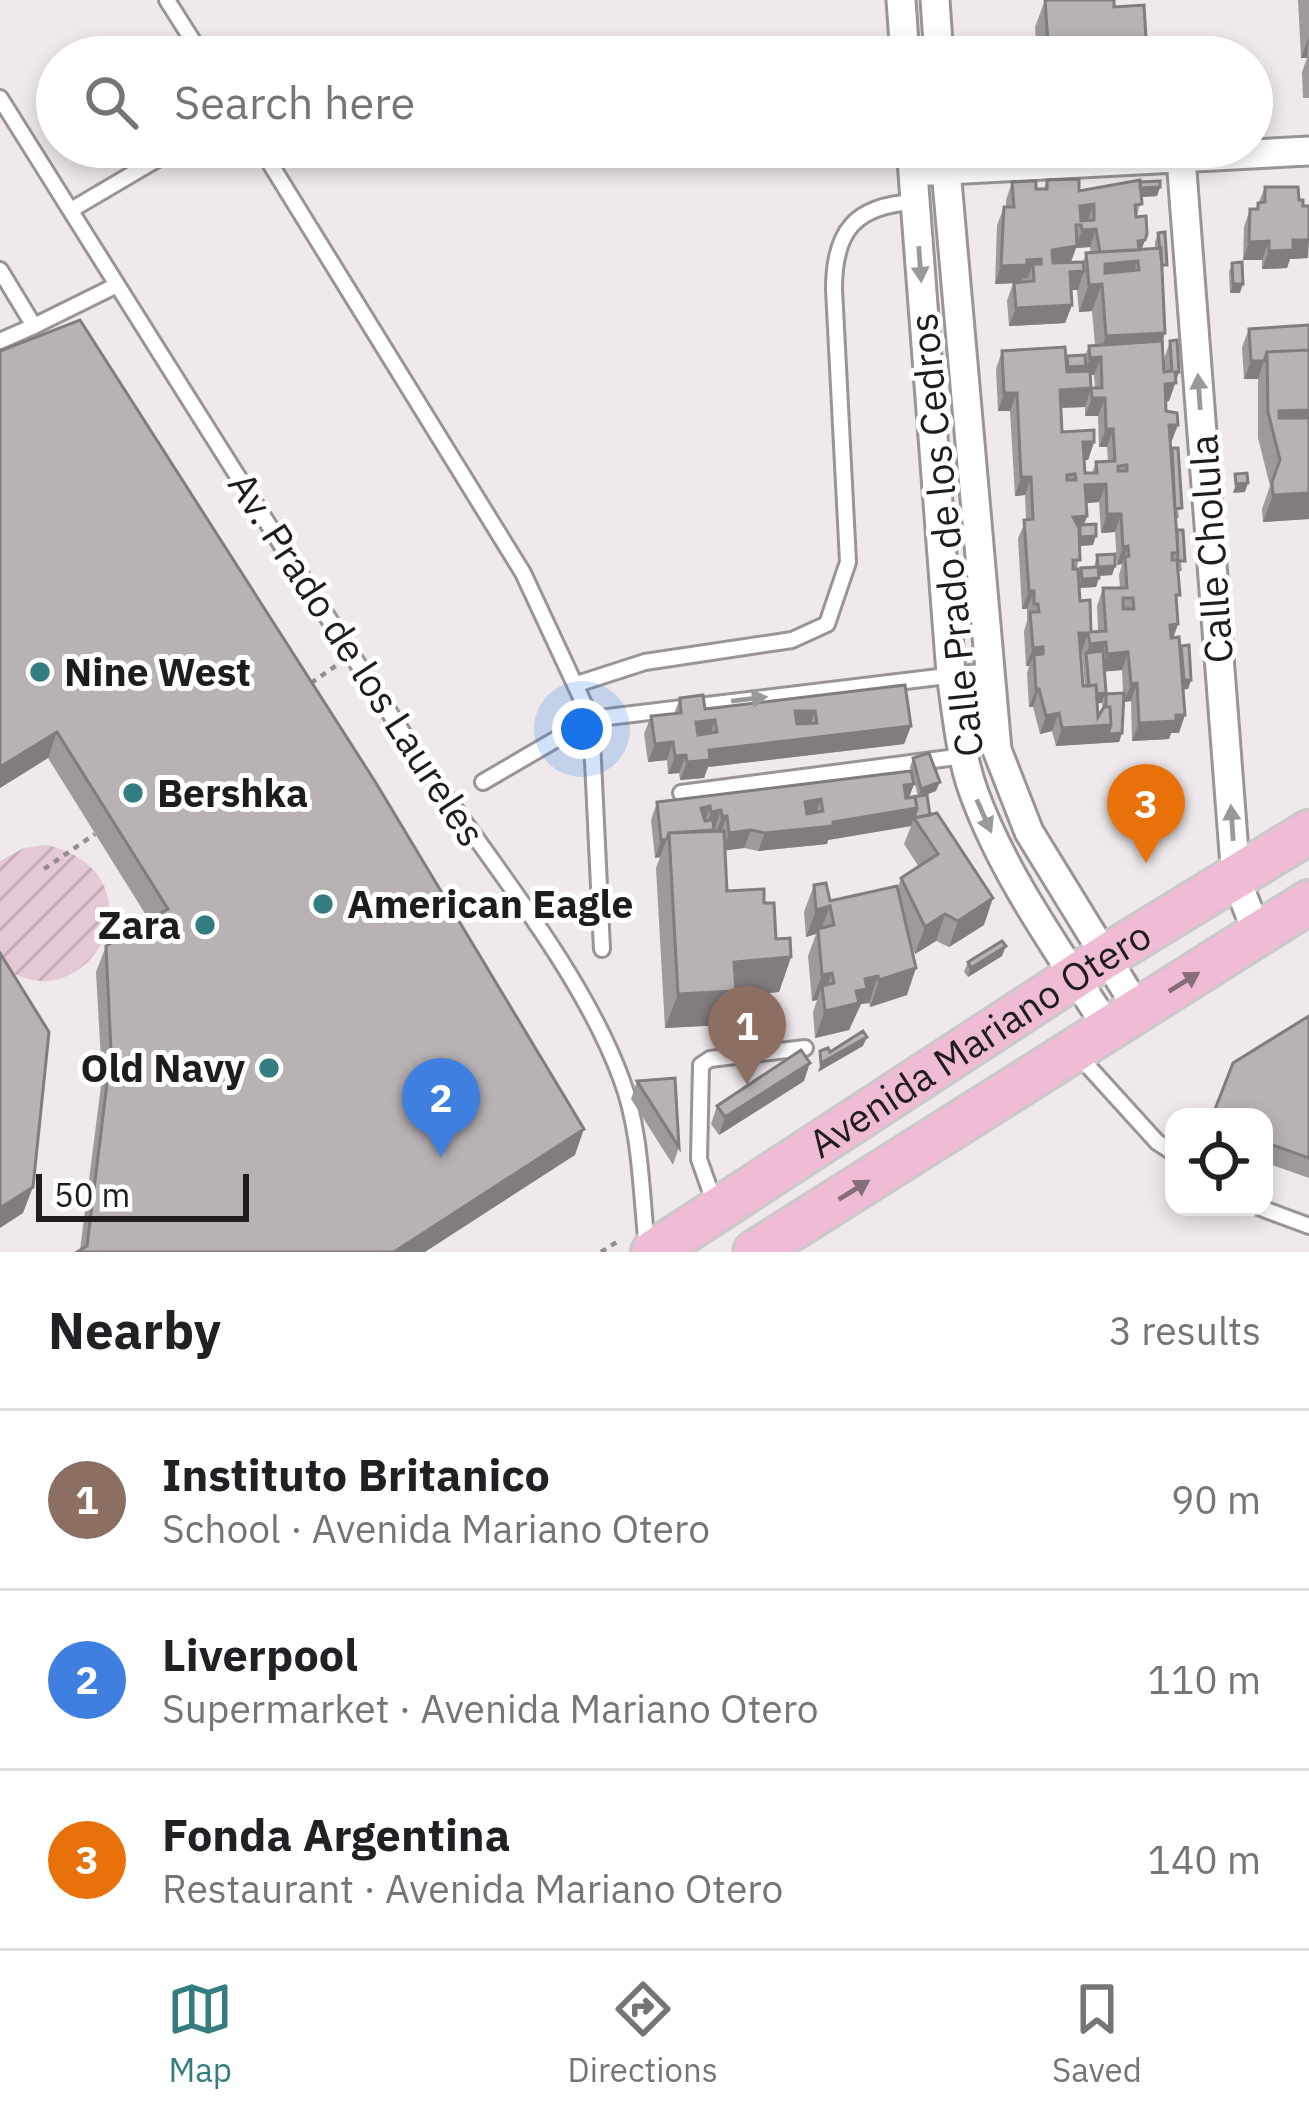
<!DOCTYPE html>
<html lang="en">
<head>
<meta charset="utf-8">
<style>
  :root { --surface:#fff; --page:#f6f6f6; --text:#202124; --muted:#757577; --line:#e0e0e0; --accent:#337c80 }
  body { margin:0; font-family:"IBM Plex Sans",sans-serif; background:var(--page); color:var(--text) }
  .controls { position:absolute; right:36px; bottom:36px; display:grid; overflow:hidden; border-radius:24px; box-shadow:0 6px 18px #0003 }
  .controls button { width:108px; height:108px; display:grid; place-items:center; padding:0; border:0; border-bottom:3px solid var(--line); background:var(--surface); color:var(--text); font:60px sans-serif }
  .scale { position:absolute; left:36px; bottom:30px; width:213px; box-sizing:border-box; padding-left:12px; border:6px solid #1e1c1d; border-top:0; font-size:33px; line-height:42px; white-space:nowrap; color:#1e1c1d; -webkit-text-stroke:9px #fff; paint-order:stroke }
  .you { position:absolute; left:582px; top:729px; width:42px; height:42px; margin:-30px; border:9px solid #fff; border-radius:50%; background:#1a73e8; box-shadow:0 0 0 18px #1a73e833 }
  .badge { display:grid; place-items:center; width:78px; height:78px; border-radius:50%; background:var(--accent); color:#fff; font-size:39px; font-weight:700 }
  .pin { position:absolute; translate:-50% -99px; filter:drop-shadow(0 3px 6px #0008) }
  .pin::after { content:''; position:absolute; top:63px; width:42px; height:36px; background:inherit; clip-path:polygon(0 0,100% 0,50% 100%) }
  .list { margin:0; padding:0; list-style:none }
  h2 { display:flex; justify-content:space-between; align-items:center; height:156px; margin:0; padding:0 48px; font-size:51px }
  h2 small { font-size:39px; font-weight:400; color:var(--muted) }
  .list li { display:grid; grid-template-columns:78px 1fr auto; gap:36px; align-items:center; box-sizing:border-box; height:180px; padding:0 48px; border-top:3px solid var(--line) }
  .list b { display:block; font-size:45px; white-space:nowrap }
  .list p { margin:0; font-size:39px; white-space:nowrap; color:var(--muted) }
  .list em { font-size:39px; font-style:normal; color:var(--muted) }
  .icon { flex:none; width:66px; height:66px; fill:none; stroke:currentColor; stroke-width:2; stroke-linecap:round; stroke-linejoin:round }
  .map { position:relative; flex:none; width:1309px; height:1252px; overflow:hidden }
  .search { position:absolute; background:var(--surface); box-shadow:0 6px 18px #0003; left:36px; right:36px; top:36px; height:132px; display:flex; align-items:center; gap:30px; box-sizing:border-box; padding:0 42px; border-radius:66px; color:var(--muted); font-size:45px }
  .sheet { height:696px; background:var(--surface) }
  nav { display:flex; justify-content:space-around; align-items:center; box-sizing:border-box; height:168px; border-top:3px solid var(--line); background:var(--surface); font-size:33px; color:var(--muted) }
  nav a { display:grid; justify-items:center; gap:6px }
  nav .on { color:var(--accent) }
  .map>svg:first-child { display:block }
</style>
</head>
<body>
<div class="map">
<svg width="1309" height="1252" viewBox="0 0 1309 1252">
  <defs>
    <pattern id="garden-furrows" width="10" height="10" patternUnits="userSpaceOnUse" patternTransform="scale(3)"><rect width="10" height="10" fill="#e5c8d5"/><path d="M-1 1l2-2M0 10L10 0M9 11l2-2" fill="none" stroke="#c4abb6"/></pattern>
  </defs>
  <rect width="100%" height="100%" fill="#efe9ec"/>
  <!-- garden -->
  <path fill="url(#garden-furrows)" d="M46,845C170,873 88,1031 0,965V861L24,848Z"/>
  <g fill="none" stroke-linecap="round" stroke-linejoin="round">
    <defs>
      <path id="lane" d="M167,0L203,57
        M0,98C135,313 269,529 408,741C475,844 579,964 621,1078C641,1130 641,1192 647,1248
        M260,147L523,573L591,719L602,949
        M71,210L178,147
        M0,270L34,326L0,341
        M34,326L117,285
        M577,684L645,662L792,640L827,624L848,562L834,289C834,231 855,205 915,202
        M483,782L591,719L988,671
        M681,793L964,756
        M1078,1055L1157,1142L1174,1153
        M716,1207L699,1159L701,1065L710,1059L805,1048
        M1258,1207L1309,1226"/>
      <path id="street" d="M901,0L905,57
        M935,0L939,57
        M911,147L951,674C957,713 960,755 974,793C1005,878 1061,954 1109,1030
        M944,147L997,750L1029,832L1139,1011
        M1181,158L1236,879L1258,935
        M929,171L1309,151"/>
      <g id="primary">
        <path id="s1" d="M653,1252L1105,957L1309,832"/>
        <path d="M755,1252L1309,902"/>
      </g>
    </defs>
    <!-- lane casing -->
    <use href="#lane" stroke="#9a9496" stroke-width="20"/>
    <!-- street casing -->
    <use href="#street" stroke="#9a9496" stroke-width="33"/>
    <!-- primary casing -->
    <use href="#primary" stroke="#c9c9c9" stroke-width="48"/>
    <!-- path -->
    <path stroke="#928e90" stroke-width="4.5" stroke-dasharray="6 6" stroke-linecap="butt" d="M311,683L337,665
      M44,869L95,834
      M601,1252L620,1240"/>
    <!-- lane -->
    <use href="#lane" stroke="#fff" stroke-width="14"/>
    <!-- street -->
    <use href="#street" stroke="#fff" stroke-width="27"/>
    <!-- primary -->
    <use href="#primary" stroke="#f0bcd5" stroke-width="42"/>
  </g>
  <!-- wall -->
  <path fill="#9e999b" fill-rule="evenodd" d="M1045,0L1114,7L1147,55L1161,57H1037L1035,27Z
    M1298,0H1309V98H1303L1302,72L1307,58H1301Z
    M1047,180L1079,191L1140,182L1160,187L1157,196L1141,197L1137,217L1147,234L1141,250L1155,249V242L1158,233L1163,274L1164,359L1170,341L1179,372L1169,401L1165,402L1166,411L1178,425L1170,443L1179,518H1176L1182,571H1178L1173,638L1191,680L1188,689H1183L1179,733H1171L1169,739L1132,741L1131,701L1124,702L1122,733L1119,742L1056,746L1052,731L1040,734L1033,707H1029L1027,673L1029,666H1026L1024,631L1027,621V609H1022L1018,538L1026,520L1025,495L1015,496L1010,411H998L996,369L1002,351L1066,360L1085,355L1089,346L1095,345L1092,311L1079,312L1077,290H1071L1072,305L1065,323L1009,326L1007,301L1013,283L995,284L997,225L1004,207H1006V200L1012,182L1036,189H1044ZM1090,247L1091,253H1086L1083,262H1071L1076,248ZM1090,375H1094L1095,388H1091ZM1085,407V416H1098L1099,447H1107L1108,461L1096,462L1092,473H1085L1084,460H1088L1094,442L1062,432L1061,408ZM1099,502L1101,533L1115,532L1117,565L1122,564L1119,575L1120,588H1103L1097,606L1098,631L1091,632L1080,601L1079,588L1096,587L1099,576L1112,575L1115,566L1097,555L1094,567L1081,568L1078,575L1077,569L1080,546L1093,545L1084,525L1087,516L1086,503ZM1080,651H1082L1085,686H1083ZM1122,670L1123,693L1106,694L1102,703L1103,709L1098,717L1097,703H1102L1104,671Z
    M1265,187L1299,200L1303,206L1308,258L1290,259L1287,268L1262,269V260H1243L1244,227L1250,209H1256Z
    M1232,263L1240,293H1230L1229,272Z
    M1309,325V519L1263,522L1262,509L1270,486L1258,438V379H1244L1242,347L1249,329Z
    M0,351L575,1155L80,1250L102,1078L96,972L106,946L149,920L48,758L0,788Z
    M905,685L911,726L904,744L708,767L704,778L680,780L679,773L668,774L667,760L648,762L644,734L651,716L674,714L680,698L705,709Z
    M913,758L936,791L924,795L930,815L984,925L949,947L936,941L915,954L911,944L907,995L870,1007L869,1003L861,1004L849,1030L815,1038L813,1012L817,1000L812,1001L808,956L816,934L806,937L804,912L814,885L830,901L898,887L901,878L919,867L904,844L911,826L828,840L827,844L758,851L744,848L725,850L727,891L764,903L776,939L791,957L779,992L734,996L723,1025L665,1028L656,868L660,857L655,858L651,820L657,802L911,771L910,767ZM912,773L918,796L909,798L914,784Z
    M1002,956L968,977L964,972L968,962Z
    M1309,1016V1178L1264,1162V1117Z
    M637,1081L679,1147L673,1165L631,1099Z
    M804,1081L719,1135L711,1124L717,1106Z"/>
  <!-- shaded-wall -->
  <path fill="#817d7e" d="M1309,37L1307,58H1301Z
    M1160,187L1157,196L1127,198L1131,189Z
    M1094,204L1087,223L1074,224L1080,206Z
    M1096,229L1090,247L1076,248L1070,264L1046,268L1052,250L1076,246L1082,230Z
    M1145,240L1128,288L1102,284L1092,311L1079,312L1094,270L1138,241Z
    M1293,240H1309L1308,258L1290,259L1287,268L1262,269L1269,251Z
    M1269,241L1262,260H1243L1249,242Z
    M1041,259L1034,277L1033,264L1028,278H1023L1021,283L995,284L1001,266L1027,260Z
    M1084,271L1078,290H1063L1070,272Z
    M1233,284H1243L1240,293H1230Z
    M1072,305L1065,323L1009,326L1016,308Z
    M1165,333L1156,359L1101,357L1094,375L1083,376L1090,358L1098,357L1106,336Z
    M1251,361H1264L1258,379H1244Z
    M1086,366L1083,376L1064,377L1068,367Z
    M1175,372H1179L1169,401L1158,402L1165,384Z
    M1091,388L1085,407L1053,408L1060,390Z
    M1004,393H1017L1010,411H998Z
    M1092,398H1105L1098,416H1085Z
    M1307,410L1298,437L1272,429L1279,411Z
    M1169,425H1178L1171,443L1162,444Z
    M1106,429H1113L1107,447H1099Z
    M1083,442H1094L1088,460H1076Z
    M1021,477H1031L1025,495L1015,496Z
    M1248,483L1245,492L1233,493L1236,484Z
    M1106,484L1099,502L1079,504L1085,485Z
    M1309,493V519L1263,522L1273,495Z
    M1107,514H1121L1115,532L1101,533Z
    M1087,516L1080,534H1076L1073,517Z
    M1096,536L1093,545L1077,546L1080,537Z
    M1128,546L1122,564L1117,565L1123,547Z
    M1115,566L1112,575L1095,576L1098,567Z
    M1099,578L1096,587L1078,588L1082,579Z
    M1029,591H1034L1027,609H1022Z
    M1178,624L1172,642L1170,625Z
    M1079,633H1088L1082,651L1072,652Z
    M1106,642L1100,660L1086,653L1090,644Z
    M1043,647L1036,665L1034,655L1029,666H1026L1033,648Z
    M1128,652L1122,670L1101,672L1107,654Z
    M1184,680H1191L1188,689L1180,690Z
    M1137,683L1131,701L1124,702L1131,684Z
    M1036,689H1039L1033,707H1029Z
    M1106,693L1102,703L1086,704L1089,695Z
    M795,711H815L809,729H789Z
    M1059,713L1052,731L1040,734L1046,716Z
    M1176,715H1185L1179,733H1171L1169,739L1132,741L1139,723Z
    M715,720L709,738L689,740L696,722Z
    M1111,725L1122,733L1119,742L1056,746L1062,728Z
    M911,726L904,744L708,767L704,778L680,780L687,762L709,750Z
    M57,732L48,758L0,788V767Z
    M673,742L667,760L648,762L655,744Z
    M686,755L679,773L668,774L675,756Z
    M940,782L936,791L918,798L921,789Z
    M914,784L907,802L904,785Z
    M821,799L815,817L798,820L805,802Z
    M710,806L704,824L701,808Z
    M917,808L911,826L828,840L827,844L758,851L765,833Z
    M721,810L715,828L705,830L711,812Z
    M722,816H727L720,834H716Z
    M751,830L744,848L722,851L729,833Z
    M667,839L660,857L655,858L661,840Z
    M993,898L984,925L949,947L958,921Z
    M830,906L820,933L818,929L816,934L806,937L816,910Z
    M945,914L936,941L915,954L925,927Z
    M1006,946L1002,956L968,977L971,968Z
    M791,957L779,992L734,996L723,1025L665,1028L678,994L734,962Z
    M916,968L907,995L870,1007L879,980Z
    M832,973L823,996L822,986L817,1000L812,1001L822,975Z
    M878,976L869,1003L861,1004L849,1030L815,1038L825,1011L856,991L865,979Z
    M867,1037L863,1046L818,1072L821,1063Z
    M810,1063L804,1081L719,1135L725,1117Z
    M584,1129L575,1155L425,1252H394Z
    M33,1187L23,1213L0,1228V1208Z"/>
  <!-- building -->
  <path fill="#b8b2b4" stroke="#817d7e" stroke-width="3" fill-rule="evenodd" d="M1045,0H1114V7L1144,5L1147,55L1161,54V57H1049Z
    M1079,179V191L1140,180L1142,204L1135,205L1136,217L1146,216L1147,234L1145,240L1138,241L1139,250L1100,252L1096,229L1082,230L1081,225H1076L1077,246L1052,250L1053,263L1083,262L1084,271L1070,272L1072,305L1016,308L1014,283L1034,281L1033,264H1041V259L1027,260V265L1001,266L1004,207H1014L1012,182L1036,181V189H1047V180ZM1094,204V220L1081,221L1080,206Z
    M1160,181V187L1140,188V182Z
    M1265,187H1298L1299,200H1303V206H1309V240H1293V250L1269,251V241L1249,242L1250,209H1258V203L1265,202Z
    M1165,232L1167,265H1162L1158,233Z
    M1161,248L1165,333L1106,336L1102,284L1089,285L1086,253ZM1138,261L1139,270L1105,273V264Z
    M1242,262L1243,284H1233L1232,263Z
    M80,320L376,783L584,1129L394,1252H77L87,1246L111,1051L106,946L168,909L57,732L0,767V351Z
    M1309,325V350L1267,352L1264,361H1251L1249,329Z
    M1177,340L1179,372H1175L1176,383L1165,384L1166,411L1177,413L1178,425H1169L1178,553H1172V560H1177L1180,595H1176L1178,624L1170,625L1171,638L1179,637L1185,715H1176V721L1139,723L1137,683L1131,684L1128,652L1107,654L1106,642L1090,644L1088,633H1079L1083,686L1096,685L1098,717L1104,707H1110L1111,725L1062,728L1059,713L1046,716L1039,689H1036L1034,655L1043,654V647L1033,648L1030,612H1039L1038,604H1034V591H1029L1024,520L1033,519L1031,477H1021L1017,393H1004L1002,351L1065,347L1067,372L1090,371L1091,388H1102L1101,357L1090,358L1089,346L1162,341L1164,372L1172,371L1170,341ZM1091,388L1092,398H1105L1106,429H1113L1115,461L1096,462L1097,473H1085L1083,442H1094V430L1062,432L1060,390ZM1127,465V471H1118V466ZM1075,474L1076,480H1067V475ZM1106,484L1107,514H1121L1123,547L1128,546L1129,556L1125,557L1127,588H1103L1106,631L1091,632L1090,600L1080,601L1078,569H1073V560H1080L1079,528L1073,517L1087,516L1085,485ZM1123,598H1133L1134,609H1123Z
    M1309,350V493L1273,495L1272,482L1280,460L1268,412L1267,352ZM1307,410V418H1279V411Z
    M1085,355L1086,366L1068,367L1067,356Z
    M1172,448H1178L1182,508L1175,509Z
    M1247,473L1248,483L1236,484L1235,474Z
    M1096,524V536L1080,537V525Z
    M1177,530H1183L1185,561H1178Z
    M1115,554V566L1098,567L1097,555Z
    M1098,567L1099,578L1082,579L1081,568Z
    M1189,645L1191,680H1184L1181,646Z
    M1103,651L1106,693L1097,694L1096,685L1089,686L1086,653Z
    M905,685L911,726L709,750L710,760L687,762L686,755L675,756L673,742L655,744L651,716L681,713L680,698L703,695L705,709ZM795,711H815L817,723L797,724ZM715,720L717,732L698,735L696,722Z
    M1124,693L1122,733L1108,734L1111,725L1110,707H1106V694Z
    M929,753L940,782L921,789L913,758Z
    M911,771L914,784L904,785L906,798L915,797L917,808L833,822V826L765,833L751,830L729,833L727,816H722L721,810L711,812L710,806L701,808L705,821L713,820L714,830L669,833L667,839L661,840L657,802ZM821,799L823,811L807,814L805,802Z
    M927,795L930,815L914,818L917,808L915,797H911Z
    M937,813L993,898L958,921L945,914L925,927L901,878L938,854L914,818Z
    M724,831L727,891L764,889V903H774L776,939L790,938L791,957L734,962L736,991L678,994L669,833Z
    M826,883L830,901L897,886L916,968L879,980L878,976L865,979L867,989L856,991L859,1003L825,1011L822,986L834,983L832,973L822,975L818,929L834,925L830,906L816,910L814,885Z
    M1002,941L1006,946L971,968L968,962Z
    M0,953L49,1032L33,1187L0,1208Z
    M1309,1016V1158L1264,1142V1117H1212L1233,1063Z
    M863,1031L867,1037L821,1063L820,1051L828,1048L830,1052Z
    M801,1050L810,1063L725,1117L717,1106Z
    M675,1078L679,1147L637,1081Z"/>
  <!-- one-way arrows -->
  <defs><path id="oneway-solid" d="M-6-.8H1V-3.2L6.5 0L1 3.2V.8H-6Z" transform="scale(3)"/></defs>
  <g fill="#9a9999">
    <use href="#oneway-solid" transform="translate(920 264) rotate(86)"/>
    <use href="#oneway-solid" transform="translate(1199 392) rotate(-94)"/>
    <use href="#oneway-solid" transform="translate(749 699) rotate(-7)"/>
    <use href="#oneway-solid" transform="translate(984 816) rotate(66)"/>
    <use href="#oneway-solid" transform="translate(1232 823) rotate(-94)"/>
  </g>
  <g fill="#876c79">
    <use href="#oneway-solid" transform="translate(1184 982) rotate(-32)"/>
    <use href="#oneway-solid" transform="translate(854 1190) rotate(-32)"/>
  </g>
  <!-- markers -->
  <g fill="#337c80" stroke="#fff" stroke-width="4.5">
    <circle cx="40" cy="672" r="12"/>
    <circle cx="133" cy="793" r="12"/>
    <circle cx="323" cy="904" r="12"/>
    <circle cx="205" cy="925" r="12"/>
    <circle cx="269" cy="1068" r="12"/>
  </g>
  <g text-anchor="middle" stroke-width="10" stroke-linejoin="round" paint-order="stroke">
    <!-- street labels -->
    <g font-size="39" fill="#1e1c1d" stroke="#fff">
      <text transform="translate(946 535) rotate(-96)" y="14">Calle Prado de los Cedros</text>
      <text transform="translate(1211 549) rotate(-94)" y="14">Calle Cholula</text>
      <text transform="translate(357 659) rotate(57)" y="14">Av. Prado de los Laureles</text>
      <text dy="14" stroke="none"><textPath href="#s1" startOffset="390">Avenida Mariano Otero</textPath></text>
    </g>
    <!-- poi labels -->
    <g font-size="39" font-weight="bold" fill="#1e1c1d" stroke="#fff" text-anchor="start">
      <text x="64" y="686">Nine West</text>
      <text x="157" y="807">Bershka</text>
      <text x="347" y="918">American Eagle</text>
      <text x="181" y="939" text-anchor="end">Zara</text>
      <text x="245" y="1082" text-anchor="end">Old Navy</text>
    </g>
  </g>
</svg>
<div class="controls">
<button><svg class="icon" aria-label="locate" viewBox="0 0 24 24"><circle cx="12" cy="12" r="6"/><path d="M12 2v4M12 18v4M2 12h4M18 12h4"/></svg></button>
</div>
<div class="scale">50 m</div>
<div class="you"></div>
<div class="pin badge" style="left:747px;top:1085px;background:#8d6e63">1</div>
<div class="pin badge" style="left:441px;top:1157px;background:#3f7fe0">2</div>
<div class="pin badge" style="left:1146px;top:863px;background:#e8710a">3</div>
<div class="search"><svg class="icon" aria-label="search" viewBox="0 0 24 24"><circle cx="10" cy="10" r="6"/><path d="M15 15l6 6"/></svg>Search here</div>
</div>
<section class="sheet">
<h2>Nearby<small>3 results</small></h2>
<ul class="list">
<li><span class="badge" style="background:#8d6e63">1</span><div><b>Instituto Britanico</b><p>School · Avenida Mariano Otero</p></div><em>90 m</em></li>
<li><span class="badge" style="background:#3f7fe0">2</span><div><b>Liverpool</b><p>Supermarket · Avenida Mariano Otero</p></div><em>110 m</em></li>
<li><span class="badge" style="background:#e8710a">3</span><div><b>Fonda Argentina</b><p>Restaurant · Avenida Mariano Otero</p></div><em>140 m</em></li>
</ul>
</section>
<nav>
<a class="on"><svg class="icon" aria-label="map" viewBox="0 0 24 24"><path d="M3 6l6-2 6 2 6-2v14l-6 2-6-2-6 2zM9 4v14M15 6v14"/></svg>Map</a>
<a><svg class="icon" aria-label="directions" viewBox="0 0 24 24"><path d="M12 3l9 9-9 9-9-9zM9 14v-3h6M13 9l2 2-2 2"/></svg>Directions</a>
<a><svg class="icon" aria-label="saved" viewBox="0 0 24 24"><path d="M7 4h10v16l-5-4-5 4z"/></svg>Saved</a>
</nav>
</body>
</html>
